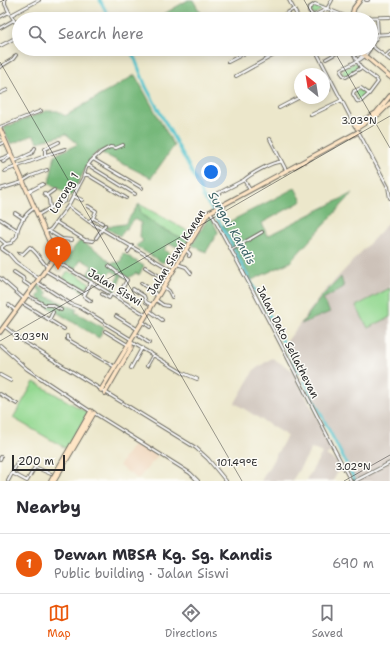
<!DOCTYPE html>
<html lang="en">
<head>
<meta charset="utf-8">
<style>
  :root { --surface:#fff; --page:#f7f7f7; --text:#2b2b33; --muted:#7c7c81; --line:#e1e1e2; --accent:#ea580c }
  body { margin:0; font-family:"Shantell Sans",sans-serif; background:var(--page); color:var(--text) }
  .compass { position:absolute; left:294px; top:68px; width:36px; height:36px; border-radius:50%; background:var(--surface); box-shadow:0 2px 10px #0003; rotate:330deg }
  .scale { position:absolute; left:12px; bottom:10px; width:53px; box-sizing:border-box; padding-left:4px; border:2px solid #2b2b2b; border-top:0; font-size:11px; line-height:14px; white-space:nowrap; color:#2b2b2b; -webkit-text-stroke:3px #fdfcf7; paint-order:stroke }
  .you { position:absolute; left:211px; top:172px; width:14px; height:14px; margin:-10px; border:3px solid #fff; border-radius:50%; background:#1a73e8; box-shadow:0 0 0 6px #1a73e833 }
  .badge { display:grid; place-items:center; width:26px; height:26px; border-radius:50%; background:var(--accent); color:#fff; font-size:13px; font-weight:700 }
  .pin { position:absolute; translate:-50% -33px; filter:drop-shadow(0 1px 2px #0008) }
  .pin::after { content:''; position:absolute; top:21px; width:14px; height:12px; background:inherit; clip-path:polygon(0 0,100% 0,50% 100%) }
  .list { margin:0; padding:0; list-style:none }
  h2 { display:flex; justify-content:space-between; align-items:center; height:52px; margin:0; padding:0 16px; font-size:17px }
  h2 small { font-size:13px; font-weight:400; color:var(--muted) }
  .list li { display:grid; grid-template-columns:26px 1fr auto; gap:12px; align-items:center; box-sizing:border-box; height:60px; padding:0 16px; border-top:1px solid var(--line) }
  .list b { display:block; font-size:15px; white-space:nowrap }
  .list p { margin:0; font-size:13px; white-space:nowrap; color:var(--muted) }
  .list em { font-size:13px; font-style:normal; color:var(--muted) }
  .icon { flex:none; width:22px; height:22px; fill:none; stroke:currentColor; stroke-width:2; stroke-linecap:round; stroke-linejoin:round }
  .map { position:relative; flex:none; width:390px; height:481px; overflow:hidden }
  .search { position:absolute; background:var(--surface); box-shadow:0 2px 10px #0003; left:12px; right:12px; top:12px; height:44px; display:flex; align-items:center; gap:10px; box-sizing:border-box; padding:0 14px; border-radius:22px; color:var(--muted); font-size:15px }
  .sheet { height:112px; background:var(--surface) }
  nav { display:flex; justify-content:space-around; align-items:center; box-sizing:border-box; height:56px; border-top:1px solid var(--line); background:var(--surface); font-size:11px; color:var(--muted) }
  nav a { display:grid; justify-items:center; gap:2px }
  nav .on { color:var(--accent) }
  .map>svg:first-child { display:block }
</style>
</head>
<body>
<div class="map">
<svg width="390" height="481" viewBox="0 0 390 481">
  <rect width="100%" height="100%" fill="#fdfcf7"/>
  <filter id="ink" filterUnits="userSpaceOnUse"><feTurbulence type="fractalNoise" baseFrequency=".025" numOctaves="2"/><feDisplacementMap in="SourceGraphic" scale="8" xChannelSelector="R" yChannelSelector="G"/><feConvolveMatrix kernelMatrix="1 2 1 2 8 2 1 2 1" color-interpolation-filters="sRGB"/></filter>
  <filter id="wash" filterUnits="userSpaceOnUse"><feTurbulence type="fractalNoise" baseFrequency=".012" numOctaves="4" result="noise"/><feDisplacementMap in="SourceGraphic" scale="16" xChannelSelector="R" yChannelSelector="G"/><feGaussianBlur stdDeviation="0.9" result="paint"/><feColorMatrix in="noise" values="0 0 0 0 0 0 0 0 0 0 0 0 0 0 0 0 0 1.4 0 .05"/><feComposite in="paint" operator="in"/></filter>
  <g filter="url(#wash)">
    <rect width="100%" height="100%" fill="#ece7cb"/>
    <!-- built -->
    <path fill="#efd6bb" d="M137,442L158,456L138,479L119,466L130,449Z"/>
    <!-- industrial -->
    <path fill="#cdc2b9" d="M390,219V481H356L285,344L321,295L382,230Z
      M272,358L292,370L334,450L326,455L339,463L341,466L333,481H306L322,453L312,448L292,481H261L287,436L235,403L254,370Z"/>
    <!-- green -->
    <path fill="#93d890" stroke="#5f825e" d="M315,6L323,9L313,15L310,9Z
      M354,63H358L359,67L345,76L342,72L343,70Z
      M360,89L366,93V94L359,101L354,92Z
      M139,204L193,234L189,241L160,228L141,214Z
      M68,271L73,274L74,273L90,283L84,292L63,278Z
      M390,288V317L368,328L356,306Z
      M34,382L88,413L67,449L13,418Z"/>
    <!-- forest -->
    <path fill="#76b87a" stroke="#507252" d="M188,0H193L204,19H157V18Z
      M135,75L174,146L151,178L98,151L90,160L71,196L49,183L55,155L78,144L66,134L38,142L33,135L11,144L3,128L46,111H58L65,116Z
      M295,188L302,201L262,223L267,236L353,193L290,262L252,280L223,225Z
      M139,204L141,214L160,228L189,241L179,257L178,255L179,247L168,244L164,250L170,253L163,263L136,246L143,241L140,237L141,223L134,219L120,236L104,227L125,224Z
      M210,215L218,232L206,252L192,245Z
      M80,241L99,252L111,263L121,262L123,253L144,266L139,275L136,273L127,279L122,275L114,294L110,291L119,275L112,271L108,275L100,271L93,281L86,277L92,266L81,259L75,270L59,260L63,256L73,252V249Z
      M341,277L344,287L323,299L330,312L301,324L322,296Z
      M38,285L48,293L46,294L48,297C58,300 67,306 77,309L75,312L104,328L99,338L48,307L37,297L41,293L37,287Z"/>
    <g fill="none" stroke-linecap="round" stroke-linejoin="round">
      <!-- river -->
      <path stroke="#57c4ce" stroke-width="3" d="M100,0L110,19
        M129,49L135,59L146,87L175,140L200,188L203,197L215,214L255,290L258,293L299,373
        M304,381L355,481"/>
    </g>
  </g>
  <g filter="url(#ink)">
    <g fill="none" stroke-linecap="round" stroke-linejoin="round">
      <defs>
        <path id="street" d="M5,0V4L9,12
          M289,0L299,19
          M366,0H368
          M327,9L313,16L309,11V8L315,4L345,16
          M327,9L332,0
          M11,15L39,0
          M0,17L9,12L19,28
          M355,18L390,17
          M276,19L294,9
          M0,28L14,20
          M371,35L390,34
          M0,46L19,36
          M371,46L378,35L377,18
          M372,46L390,60
          M315,49L355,126
          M351,49L361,68L376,79L378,82L369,94L360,102L357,101L353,94L354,91L361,88L369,94
          M386,56L390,52
          M326,59L344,49
          M358,60L368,49
          M228,62L253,49
          M0,67L13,59L16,55
          M361,68L346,77L344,76L341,72L342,69L361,59L365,56L370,49
          M236,76L285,49
          M324,79L329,89
          M324,84L331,80
          M0,93L7,90
          M279,108L300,97
          M311,115L342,100
          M0,127L41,111
          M358,131L388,187L390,198
          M270,139L286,170
          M0,144L6,142
          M46,155L65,149
          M0,159L11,155
          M93,159L142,188
          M15,161L32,153L35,148
          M3,162L12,156
          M88,165L135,194
          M5,171L45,156V149L59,142
          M85,175H88L126,198
          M244,180C249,175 275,160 282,162
          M23,181L31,176L47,170
          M0,189L23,182
          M28,192L43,184
          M47,195L54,190
          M73,196L82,200
          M68,206L88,221L173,271
          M88,206L96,211L93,218
          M217,207L213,196L244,180L250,190
          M50,208L65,201L66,195
          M210,211C228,244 246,277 263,310C293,367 321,425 351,481
          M15,213L24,219
          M38,215L50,208L49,199L44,193
          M0,219L17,230
          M89,221L93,218L102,223
          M56,222L85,240L93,241
          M49,231L62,239L72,240
          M45,233L51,229L68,206L83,178L86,168L91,161L101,152L110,147L116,148L123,145
          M96,238L105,225
          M0,239L6,244L11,243L17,236C17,225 25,214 34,208
          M6,244L2,247V249L9,254L16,262L38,278
          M186,250L190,254L189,256
          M231,250L262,232
          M128,252L132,246
          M19,253L23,254L30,247L36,253L47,267
          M54,260L146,315
          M177,264L186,267L191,273
          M109,266L127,280L117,298
          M145,267L167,281
          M46,271L85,294
          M14,272L23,278L24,282L33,288
          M0,278L24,299
          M37,282L71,304L79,307L99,319L106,324L132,340
          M141,283L154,292L157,296
          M164,287L169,291L172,297
          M133,289L144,296L146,302L152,305
          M102,294L109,298L111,294
          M27,295L45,305H52L61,310
          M156,300L163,305L168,306
          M91,301L84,296L91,282
          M22,303L64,329
          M9,305L16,311
          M150,311L162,320
          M116,316L137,329
          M49,320L53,312
          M143,322L150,327
          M4,326L24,342L196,448L208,459L226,481
          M105,331L128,345
          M136,334L149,343
          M67,336V339L115,367
          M131,342L153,355L147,366
          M0,345L27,369L90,411
          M153,355L183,373L197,379
          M131,368L142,348
          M0,375L11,381
          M0,394L17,404
          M94,413L163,456L190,473L198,481
          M0,459L1,457
          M12,473L27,481
          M8,481L19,460
          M27,481L35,467L51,474
          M355,481L390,463"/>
        <path id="secondary" d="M351,19L354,8L360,0
          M357,49L390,77
          M355,125L376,113L390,96
          M357,128L379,114L390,103
          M0,129L54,252L55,257L0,332
          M101,390L208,213L358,132
          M105,393L131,348V342
          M51,481L91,411
          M54,481L94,413"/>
      </defs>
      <!-- street casing -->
      <use href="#street" stroke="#6f6d63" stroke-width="4"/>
      <!-- secondary casing -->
      <use href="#secondary" stroke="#6f6d63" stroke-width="5.5"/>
      <!-- street -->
      <use href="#street" stroke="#fff" stroke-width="2"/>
      <!-- secondary -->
      <use href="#secondary" stroke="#fee5c5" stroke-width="3.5"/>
    </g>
  </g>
  <!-- ticks -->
  <path fill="none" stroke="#2b2b2b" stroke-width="1" stroke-opacity="0.45" d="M304,0L315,19M0,2L4,0M333,49L390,148M0,62L242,481M0,341L390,116M344,481L390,455"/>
  <g text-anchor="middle" stroke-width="3" stroke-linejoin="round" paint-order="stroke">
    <!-- street labels -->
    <g font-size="11" fill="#2b2b2b" stroke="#fdfcf7">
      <text transform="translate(64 193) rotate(-59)" y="4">Lorong 1</text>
      <text transform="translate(176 252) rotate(-58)" y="4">Jalan Siswi Kanan</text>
      <text transform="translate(115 287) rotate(31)" y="4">Jalan Siswi</text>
      <text transform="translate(288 342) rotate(63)" y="4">Jalan Dato Sellathevan</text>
    </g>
    <!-- water labels -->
    <g font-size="12" font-style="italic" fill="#3a6164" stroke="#fdfcf7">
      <text transform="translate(232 228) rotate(60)" y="4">Sungai Kandis</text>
    </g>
  </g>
  <g font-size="10" text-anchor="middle" fill="#2b2b2b" stroke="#fdfcf7" stroke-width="3" stroke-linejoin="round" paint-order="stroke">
    <text x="359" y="124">3.03°N</text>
    <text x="31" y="340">3.03°N</text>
    <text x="237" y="466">101.49°E</text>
    <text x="353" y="470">3.02°N</text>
  </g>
</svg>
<svg class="compass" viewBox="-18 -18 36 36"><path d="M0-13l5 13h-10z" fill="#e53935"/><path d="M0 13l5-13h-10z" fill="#7c7c81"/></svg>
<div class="scale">200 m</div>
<div class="you"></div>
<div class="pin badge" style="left:58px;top:270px">1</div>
<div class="search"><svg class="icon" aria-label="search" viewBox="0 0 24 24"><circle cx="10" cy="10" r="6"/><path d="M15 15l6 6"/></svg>Search here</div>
</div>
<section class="sheet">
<h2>Nearby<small></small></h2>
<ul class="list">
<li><span class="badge">1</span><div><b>Dewan MBSA Kg. Sg. Kandis</b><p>Public building · Jalan Siswi</p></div><em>690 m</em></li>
</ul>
</section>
<nav>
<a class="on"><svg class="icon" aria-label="map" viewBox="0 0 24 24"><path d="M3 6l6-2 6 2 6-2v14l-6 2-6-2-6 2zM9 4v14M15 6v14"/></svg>Map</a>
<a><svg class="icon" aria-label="directions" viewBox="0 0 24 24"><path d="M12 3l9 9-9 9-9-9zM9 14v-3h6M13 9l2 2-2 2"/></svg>Directions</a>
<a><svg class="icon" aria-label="saved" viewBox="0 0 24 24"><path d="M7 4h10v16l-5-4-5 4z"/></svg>Saved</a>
</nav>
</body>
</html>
